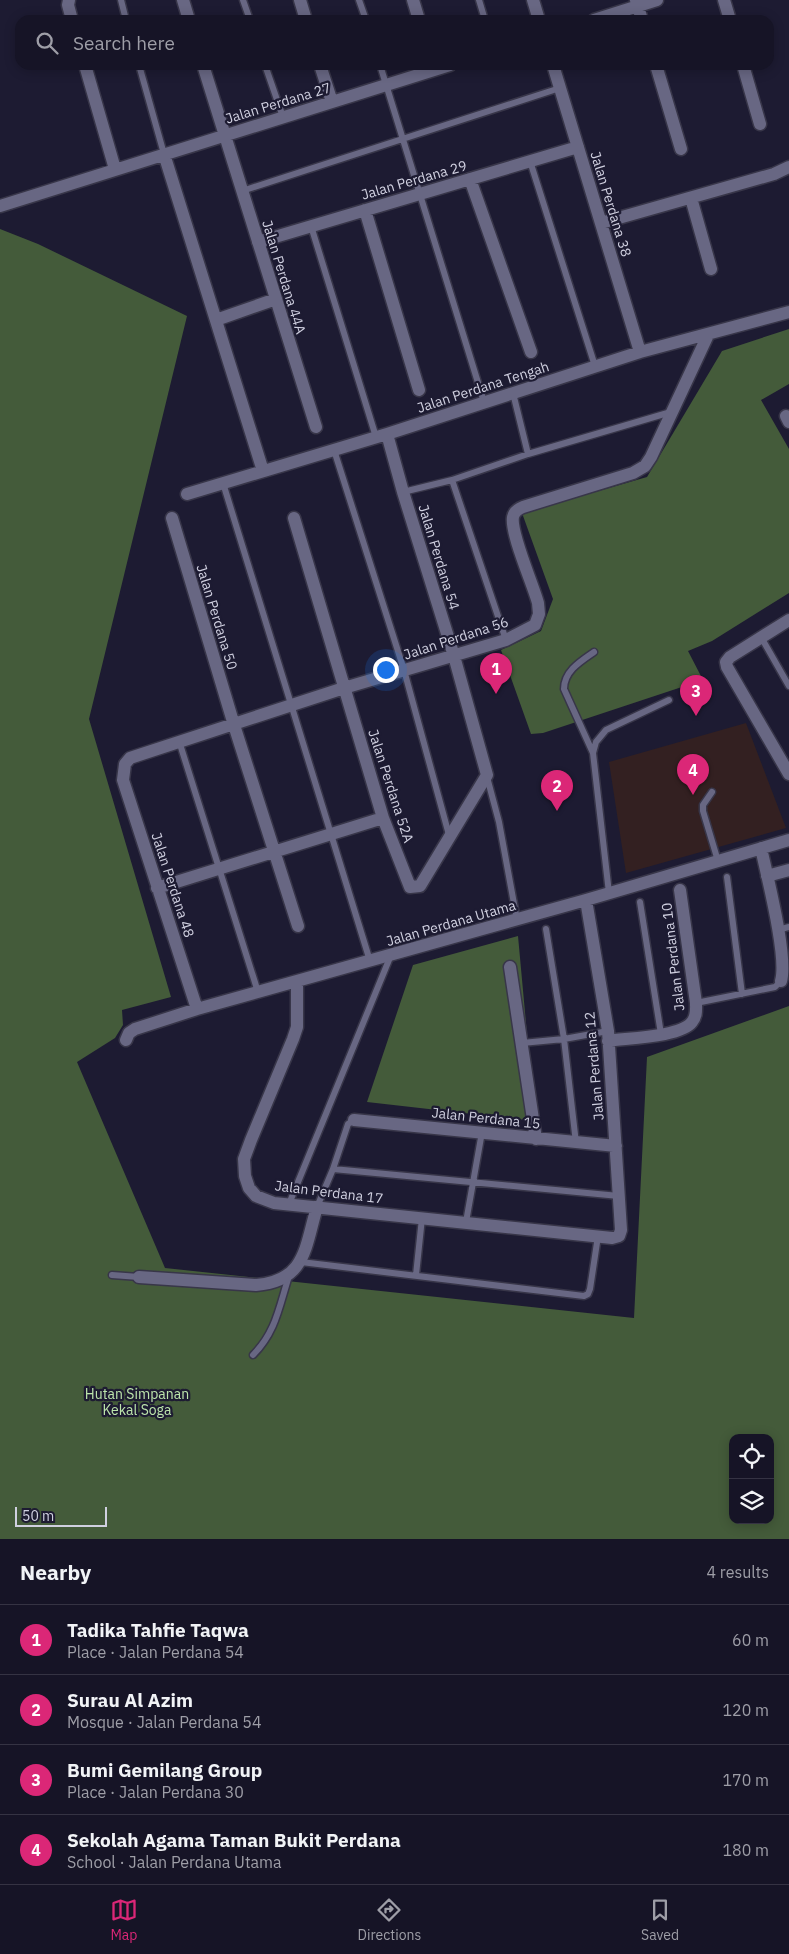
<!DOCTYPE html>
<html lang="en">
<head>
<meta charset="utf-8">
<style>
  :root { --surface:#161426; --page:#232132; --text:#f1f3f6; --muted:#9e9ea7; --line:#353343; --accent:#db2777 }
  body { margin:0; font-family:"IBM Plex Sans",sans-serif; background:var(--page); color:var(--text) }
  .controls { position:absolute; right:15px; bottom:15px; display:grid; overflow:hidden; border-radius:10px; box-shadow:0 2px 12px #0003 }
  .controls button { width:45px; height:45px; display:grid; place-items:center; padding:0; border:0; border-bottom:1px solid var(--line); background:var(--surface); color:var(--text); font:25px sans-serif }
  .scale { position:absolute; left:15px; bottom:12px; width:92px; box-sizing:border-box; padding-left:5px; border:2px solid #d0d0e0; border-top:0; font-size:14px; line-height:18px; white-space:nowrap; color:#d0d0e0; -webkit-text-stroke:4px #1d1b32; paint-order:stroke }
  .you { position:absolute; left:385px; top:669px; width:18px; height:18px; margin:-12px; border:4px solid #fff; border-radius:50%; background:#1a73e8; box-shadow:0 0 0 8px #1a73e833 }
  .badge { display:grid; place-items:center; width:32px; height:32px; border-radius:50%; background:var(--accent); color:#fff; font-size:16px; font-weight:700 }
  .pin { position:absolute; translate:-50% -41px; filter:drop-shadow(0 1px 2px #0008) }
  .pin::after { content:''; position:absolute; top:26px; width:18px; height:15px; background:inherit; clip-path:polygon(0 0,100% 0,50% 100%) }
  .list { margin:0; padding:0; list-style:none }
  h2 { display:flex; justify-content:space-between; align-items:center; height:65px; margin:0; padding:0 20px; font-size:21px }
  h2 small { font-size:16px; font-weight:400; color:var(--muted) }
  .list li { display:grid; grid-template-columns:32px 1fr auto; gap:15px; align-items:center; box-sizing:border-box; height:70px; padding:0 20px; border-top:1px solid var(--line) }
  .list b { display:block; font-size:19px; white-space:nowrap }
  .list p { margin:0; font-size:16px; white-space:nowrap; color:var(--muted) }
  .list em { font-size:16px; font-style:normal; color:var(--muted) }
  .icon { flex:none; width:28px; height:28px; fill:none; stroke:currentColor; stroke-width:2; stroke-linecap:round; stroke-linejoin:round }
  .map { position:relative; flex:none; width:789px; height:1539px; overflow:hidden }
  .search { position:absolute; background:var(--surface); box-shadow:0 2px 12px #0003; left:15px; right:15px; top:15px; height:55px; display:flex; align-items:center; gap:12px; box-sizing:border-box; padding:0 18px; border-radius:15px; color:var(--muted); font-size:19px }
  .sheet { height:345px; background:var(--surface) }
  nav { display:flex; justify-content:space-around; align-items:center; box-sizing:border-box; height:70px; border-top:1px solid var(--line); background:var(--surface); font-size:14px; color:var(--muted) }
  nav a { display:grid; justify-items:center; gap:2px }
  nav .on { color:var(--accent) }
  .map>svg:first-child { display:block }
</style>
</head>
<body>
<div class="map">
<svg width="789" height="1539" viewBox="0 0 789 1539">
  <rect width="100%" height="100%" fill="#1d1b32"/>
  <!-- education -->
  <path fill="#332021" d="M746,723L786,828L626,873L609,762Z"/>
  <!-- forest -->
  <path fill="#445b3a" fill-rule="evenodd" d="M0,229L38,244L187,316L89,719L171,997L122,1010L123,1025L115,1038L77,1062L165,1268L634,1318L647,1057L789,1006V1539H0ZM733,1438H770V1520H733Z
    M789,329V384L761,400L789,449V593L712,641L688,651L703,680L543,733L531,734L501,650L541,631L553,599L522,513L647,477L722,351Z
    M518,936L535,1121L367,1102L413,965Z"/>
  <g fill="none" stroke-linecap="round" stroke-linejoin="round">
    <defs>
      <path id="lane" d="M121,0L126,20
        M243,0L250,20
        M359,0L366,20
        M479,0L485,20
        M139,65L164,154
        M265,65L283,117
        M380,65L484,402
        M530,161L595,366
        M242,191L560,88
        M311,226L376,437
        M513,393L528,454
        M334,450L404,670L449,835
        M452,480L506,640
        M223,483L370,961
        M403,492L452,480L528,454L671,412
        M761,637L789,686
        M179,741L258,992
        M593,753L564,689C564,671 581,661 594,652
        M487,777L499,822L517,920
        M712,792L703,805V811L718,861
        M727,877L742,994
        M609,893L593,753L596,742L606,730L669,700
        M640,902L661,1034
        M546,929L564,1039L576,1143
        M778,930L789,927
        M696,1003L775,987L781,981
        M522,1043L564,1039L608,1031
        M333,1169L619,1196
        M289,1204L391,955
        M317,1207L333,1169L348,1124L354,1120
        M466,1222L482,1132
        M301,1262L584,1296L588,1294L590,1289L598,1236
        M112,1275L139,1277
        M416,1275L422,1218
        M253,1355C276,1332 279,1307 289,1276"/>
      <path id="street" d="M69,0L68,5L72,20
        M183,0L189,20
        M300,0L306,20
        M413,0L419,20
        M533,0L539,20
        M636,0L642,20
        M724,0L730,20
        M594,20L657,0
        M85,65L115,169
        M203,65L316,427
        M320,65L332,102
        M553,65L640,352
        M656,65L681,149
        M743,65L760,124
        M164,154L263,471
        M470,179L531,352
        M691,198L711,269
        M0,206L450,65
        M365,210L419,390
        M601,223L774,174L789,167
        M258,242L578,147
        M216,320L276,299
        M786,416L789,422
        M187,494L387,434L640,352L789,312
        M172,518L234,725L298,926
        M294,518L383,818L410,887L420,886L487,775L454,656L403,492L387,434
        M789,620L730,657L726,662L727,667L789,774
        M761,848C767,876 788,957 781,981
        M767,876L789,870
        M157,888L383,818
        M510,967L536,1139
        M297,982V1027L293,1039L251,1140L244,1159L245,1176L249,1188L256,1196L274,1203L612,1238L619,1236L621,1230L608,1031L586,900
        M197,1009L123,780L125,764L130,758L139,755L344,688L506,640L535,625L539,614L538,603C533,584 510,533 513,517C514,512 518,509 523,507L633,473L645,466L651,457L708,335
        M126,1040L129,1033L135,1029L197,1009L586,900L789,840
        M608,1041C627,1038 681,1037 692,1022C697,1016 696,1009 696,1003L680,890
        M354,1120L616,1146
        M139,1277L256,1285C306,1281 305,1247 317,1207"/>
    </defs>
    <!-- lane casing -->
    <use href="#lane" stroke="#383649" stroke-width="9"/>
    <!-- street casing -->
    <use href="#street" stroke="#383649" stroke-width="15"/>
    <!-- lane -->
    <use href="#lane" stroke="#686783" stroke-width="6"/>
    <!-- street -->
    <use href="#street" stroke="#686783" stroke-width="12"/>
  </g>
  <g text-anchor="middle" stroke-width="4.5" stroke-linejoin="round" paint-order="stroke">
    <!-- street labels -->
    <g font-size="14" fill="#d0d0e0" stroke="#1d1b32">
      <text transform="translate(278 103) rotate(-17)" y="5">Jalan Perdana 27</text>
      <text transform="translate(414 180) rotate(-16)" y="5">Jalan Perdana 29</text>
      <text transform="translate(611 204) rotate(73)" y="5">Jalan Perdana 38</text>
      <text transform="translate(284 277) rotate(73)" y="5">Jalan Perdana 44A</text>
      <text transform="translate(483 387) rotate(-18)" y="5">Jalan Perdana Tengah</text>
      <text transform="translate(439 557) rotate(73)" y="5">Jalan Perdana 54</text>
      <text transform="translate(217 617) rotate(73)" y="5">Jalan Perdana 50</text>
      <text transform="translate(456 638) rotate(-18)" y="5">Jalan Perdana 56</text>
      <text transform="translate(391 786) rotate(72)" y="5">Jalan Perdana 52A</text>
      <text transform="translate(173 885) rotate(72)" y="5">Jalan Perdana 48</text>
      <text transform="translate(451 923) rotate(-16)" y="5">Jalan Perdana Utama</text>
      <text transform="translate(673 957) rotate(-97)" y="5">Jalan Perdana 10</text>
      <text transform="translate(594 1066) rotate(-95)" y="5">Jalan Perdana 12</text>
      <text transform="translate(486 1118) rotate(6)" y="5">Jalan Perdana 15</text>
      <text transform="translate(329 1192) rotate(7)" y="5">Jalan Perdana 17</text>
    </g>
    <!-- park labels -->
    <g font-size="14" fill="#bde6ac" stroke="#1d1b32">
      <text x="137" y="1399">Hutan Simpanan<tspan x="137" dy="16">Kekal Soga</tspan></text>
    </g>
  </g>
</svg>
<div class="controls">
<button><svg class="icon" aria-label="locate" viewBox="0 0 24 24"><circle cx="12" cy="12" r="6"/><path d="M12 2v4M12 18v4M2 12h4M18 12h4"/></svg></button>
<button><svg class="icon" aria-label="layers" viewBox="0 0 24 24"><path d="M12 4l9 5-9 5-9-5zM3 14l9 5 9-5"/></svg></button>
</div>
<div class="scale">50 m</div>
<div class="you"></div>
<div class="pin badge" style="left:496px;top:694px">1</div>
<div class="pin badge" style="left:557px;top:811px">2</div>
<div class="pin badge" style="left:696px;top:716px">3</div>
<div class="pin badge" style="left:693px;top:795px">4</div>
<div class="search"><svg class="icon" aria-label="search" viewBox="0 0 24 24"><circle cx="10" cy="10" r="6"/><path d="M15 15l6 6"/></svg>Search here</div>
</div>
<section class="sheet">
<h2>Nearby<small>4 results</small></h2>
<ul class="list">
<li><span class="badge">1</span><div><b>Tadika Tahfie Taqwa</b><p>Place · Jalan Perdana 54</p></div><em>60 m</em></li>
<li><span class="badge">2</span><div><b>Surau Al Azim</b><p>Mosque · Jalan Perdana 54</p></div><em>120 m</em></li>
<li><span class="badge">3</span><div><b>Bumi Gemilang Group</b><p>Place · Jalan Perdana 30</p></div><em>170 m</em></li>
<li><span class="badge">4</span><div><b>Sekolah Agama Taman Bukit Perdana</b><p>School · Jalan Perdana Utama</p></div><em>180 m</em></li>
</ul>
</section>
<nav>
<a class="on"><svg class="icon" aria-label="map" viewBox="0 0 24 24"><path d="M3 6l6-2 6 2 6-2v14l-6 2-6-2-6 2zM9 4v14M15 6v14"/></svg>Map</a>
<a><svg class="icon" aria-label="directions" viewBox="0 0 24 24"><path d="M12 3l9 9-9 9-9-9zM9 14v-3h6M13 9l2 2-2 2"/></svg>Directions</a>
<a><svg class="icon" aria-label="saved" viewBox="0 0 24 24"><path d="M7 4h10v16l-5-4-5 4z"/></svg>Saved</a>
</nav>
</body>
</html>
